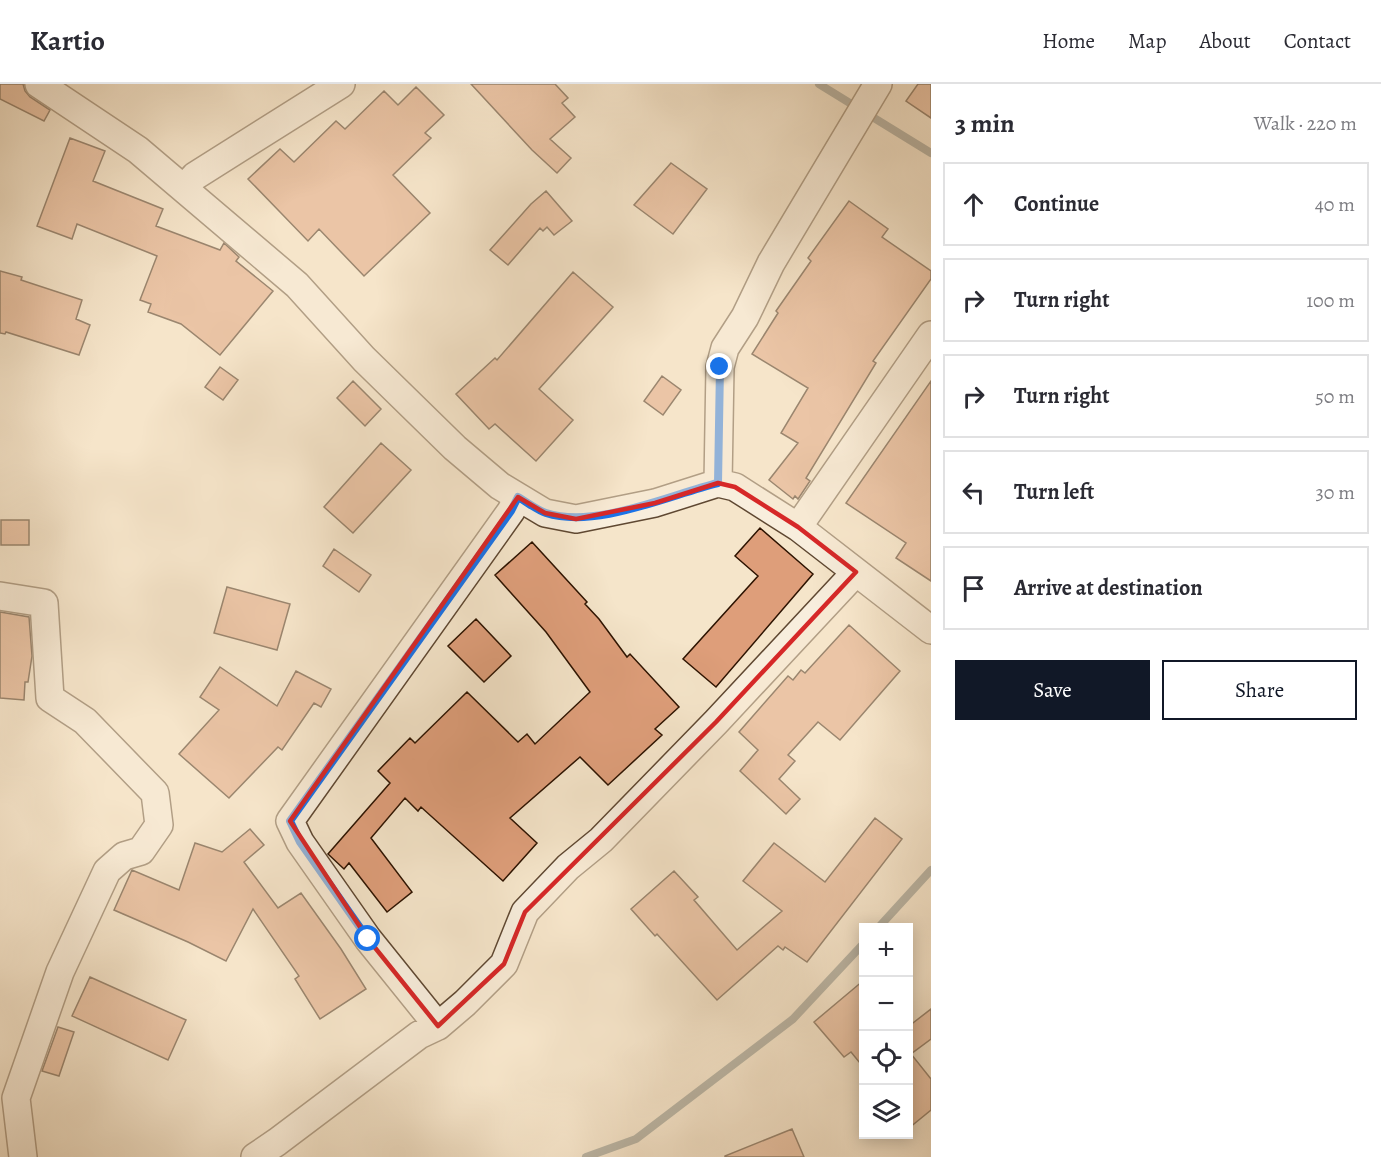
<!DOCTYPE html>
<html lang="en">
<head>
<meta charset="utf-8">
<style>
  :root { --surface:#fff; --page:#f7f7f7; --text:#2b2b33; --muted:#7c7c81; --line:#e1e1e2; --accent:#111827 }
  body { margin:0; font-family:Alegreya,serif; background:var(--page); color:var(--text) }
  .controls { position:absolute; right:18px; bottom:18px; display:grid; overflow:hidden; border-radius:0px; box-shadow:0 3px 15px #0003 }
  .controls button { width:54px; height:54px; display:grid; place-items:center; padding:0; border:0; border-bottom:2px solid var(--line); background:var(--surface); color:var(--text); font:30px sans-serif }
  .stop { position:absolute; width:18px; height:18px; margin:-14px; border:4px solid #1a73e8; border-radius:50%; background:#fff }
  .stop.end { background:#1a73e8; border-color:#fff; box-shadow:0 2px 6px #0008 }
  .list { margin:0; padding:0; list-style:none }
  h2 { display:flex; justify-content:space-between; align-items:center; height:78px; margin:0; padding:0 24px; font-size:26px }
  h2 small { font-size:20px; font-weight:400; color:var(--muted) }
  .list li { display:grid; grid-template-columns:39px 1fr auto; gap:18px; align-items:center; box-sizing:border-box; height:84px; margin:0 12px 12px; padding:0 12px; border:2px solid var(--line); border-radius:0px }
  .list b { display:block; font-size:22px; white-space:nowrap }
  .list em { font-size:20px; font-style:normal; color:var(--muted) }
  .actions { display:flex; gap:12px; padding:18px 24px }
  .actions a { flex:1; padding:14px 0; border:2px solid var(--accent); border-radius:0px; text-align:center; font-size:21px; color:var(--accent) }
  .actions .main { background:var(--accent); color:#fff }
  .icon { flex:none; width:33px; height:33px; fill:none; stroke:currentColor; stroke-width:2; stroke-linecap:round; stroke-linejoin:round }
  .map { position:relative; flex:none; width:931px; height:1073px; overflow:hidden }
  header { display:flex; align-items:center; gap:36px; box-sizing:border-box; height:84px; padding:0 30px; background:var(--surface); border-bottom:2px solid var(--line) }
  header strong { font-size:28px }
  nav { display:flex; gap:33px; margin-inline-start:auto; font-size:21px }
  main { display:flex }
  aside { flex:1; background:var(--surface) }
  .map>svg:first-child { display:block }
</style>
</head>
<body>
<header>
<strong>Kartio</strong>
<nav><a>Home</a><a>Map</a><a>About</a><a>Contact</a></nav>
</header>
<main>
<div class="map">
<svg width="931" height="1073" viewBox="0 0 931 1073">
  <rect width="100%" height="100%" fill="#f5e5ca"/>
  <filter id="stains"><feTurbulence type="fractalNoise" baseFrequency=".00333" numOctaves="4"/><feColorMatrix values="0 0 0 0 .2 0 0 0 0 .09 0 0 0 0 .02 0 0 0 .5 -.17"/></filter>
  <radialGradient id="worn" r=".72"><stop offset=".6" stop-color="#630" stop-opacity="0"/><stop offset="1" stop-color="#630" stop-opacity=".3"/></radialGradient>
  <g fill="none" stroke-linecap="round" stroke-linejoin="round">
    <!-- stream -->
    <path stroke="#727973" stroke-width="8" d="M819,0L931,69
      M878,844L931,786
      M586,1073L636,1055L793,935L864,859"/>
  </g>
  <!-- building -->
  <path fill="#de9e7a" stroke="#2d1300" stroke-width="1.5" d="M0,0H23L25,7L30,13L50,26L44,37L0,15Z
    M471,0H555L568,14L562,19L575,33L550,55L571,74L557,89L532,66Z
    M918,0H931V34L906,17Z
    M416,3L444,31L425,49L431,54L393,91L430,129L364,192L319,145L308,157L248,95L280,65L294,78L336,37L345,45L384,7L398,21Z
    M70,54L105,67L93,97L163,125L156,142L220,166L224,159L239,173L236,177L273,207L220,271L181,240L148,228L151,220L140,216L157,172L77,140L72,155L37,142Z
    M671,79L707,105L673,150L634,121Z
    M546,107L572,137L554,151L547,143L543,147L540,144L508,181L490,166L531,120Z
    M849,117L888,145L882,153L931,187V195L873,277L876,279L806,394L810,397L798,415L795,412L793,415L769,396L798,359L781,349L808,304L752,270L778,229L776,227L811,177L808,174Z
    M0,187L22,193L21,196L82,216L76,235L90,241L79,271L6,248L5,250L0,249Z
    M573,188L613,223L539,305L573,336L536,377L495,340L489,345L456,310L495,274L497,276Z
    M220,283L238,296L223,316L205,303Z
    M662,292L681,306L663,331L644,317Z
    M353,297L381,325L365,342L337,314Z
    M931,297V497L896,474L906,459L846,419Z
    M381,359L411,386L353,449L324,423Z
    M1,436H29V461H1Z
    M760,444L813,490L716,603L683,575L758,492L735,472Z
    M532,458L587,518L585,520L599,535L627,573L630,570L679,623L655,645L662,651L608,701L580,673L510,734L537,759L503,797L421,723L418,727L405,714L371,754L412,808L387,828L349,779L344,785L328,770L390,699L378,687L410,654L415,659L467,608L518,658L527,650L535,660L590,608L546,548L495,491Z
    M334,465L371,491L359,508L323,482Z
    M227,503L290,520L277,566L214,549Z
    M0,528L29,533L32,572L28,598H25L24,616L0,614Z
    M476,535L511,572L484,598L448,562Z
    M849,541L900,587L840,656L818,638L788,671L795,677L779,695L800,715L786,730L740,687L758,666L739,648L788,592L793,596L801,586L805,589Z
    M220,583L277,622L296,587L331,605L321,623L314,619L282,666L278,663L229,714L179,670L219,626L200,613Z
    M875,734L902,755L807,878L785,863L783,866L778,862L717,916L657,850L655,852L631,825L674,787L698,813L694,816L737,866L782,827L743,797L774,759L825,798Z
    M250,745L264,761L244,778L278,824L301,809L341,865L366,905L320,935L295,895L299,892L253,825L226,877L188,858L114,826L132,786L179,806L195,759L222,768Z
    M90,893L186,936L168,976L72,932Z
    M864,896V984L851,968L844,973L814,938Z
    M931,925V955L911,970L931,995V1026L909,1044V942Z
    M58,943L74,948L59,992L42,987Z
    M792,1045L804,1073H725V1072Z"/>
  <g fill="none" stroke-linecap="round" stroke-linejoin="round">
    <defs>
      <path id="street" d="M39,0L138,66L297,201L364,275L455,364L500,402L545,429L576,435L655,419L718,399L735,403L798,443L931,546
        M184,104L195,92L341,0
        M718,399L720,283L725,264L745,233L771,179L878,0
        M798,443L931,251
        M0,512L44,519L50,614L85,637L155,709L159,741L141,767L124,772L107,787L60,888L16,1014L23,1073
        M438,942L368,855L300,758L290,737L511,427L518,413
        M255,1073L277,1058L419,951L438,942L465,919L504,880L525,828L568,783L601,756L716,638L856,488"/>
    </defs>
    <!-- street casing -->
    <use href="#street" stroke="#5f4832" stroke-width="30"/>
    <!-- street -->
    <use href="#street" stroke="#f8eedd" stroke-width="27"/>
  </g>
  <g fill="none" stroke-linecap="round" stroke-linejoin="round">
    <!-- route -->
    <path stroke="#1a73e8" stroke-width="8" d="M368,855L300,758L290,737L511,427L518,413C527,418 537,426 546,429C596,445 669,411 718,399L720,283"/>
  </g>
  <!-- marked area -->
  <path d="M0 0H931V1073H0ZM718,399L735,403L798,443L856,488L716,638L525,828L504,880L438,942L368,855L290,737L518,413L545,429L576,435L655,419Z" fill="#f5e5ca" fill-opacity=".55" fill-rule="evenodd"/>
  <path fill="none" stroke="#d62828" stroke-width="4.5" stroke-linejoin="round" d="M718,399L735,403L798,443L856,488L716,638L525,828L504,880L438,942L368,855L290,737L518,413L545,429L576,435L655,419Z"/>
  <rect width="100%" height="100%" filter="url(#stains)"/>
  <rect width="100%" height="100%" fill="url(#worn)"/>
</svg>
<div class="controls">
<button>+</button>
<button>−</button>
<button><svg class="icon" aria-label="locate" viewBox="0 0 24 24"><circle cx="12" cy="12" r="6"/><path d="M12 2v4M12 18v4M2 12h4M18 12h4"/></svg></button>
<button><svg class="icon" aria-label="layers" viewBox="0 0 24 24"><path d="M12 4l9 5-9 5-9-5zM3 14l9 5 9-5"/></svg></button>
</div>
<div class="stop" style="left:368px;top:855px"></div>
<div class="stop end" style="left:720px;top:283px"></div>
</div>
<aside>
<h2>3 min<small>Walk · 220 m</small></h2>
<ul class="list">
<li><svg class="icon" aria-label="ahead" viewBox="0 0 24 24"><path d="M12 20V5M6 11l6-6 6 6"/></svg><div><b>Continue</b></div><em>40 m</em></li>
<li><svg class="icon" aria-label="right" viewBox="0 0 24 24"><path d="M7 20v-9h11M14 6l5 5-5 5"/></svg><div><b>Turn right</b></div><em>100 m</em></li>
<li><svg class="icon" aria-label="right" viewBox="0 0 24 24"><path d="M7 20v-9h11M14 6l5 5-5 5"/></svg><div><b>Turn right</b></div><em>50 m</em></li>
<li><svg class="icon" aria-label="left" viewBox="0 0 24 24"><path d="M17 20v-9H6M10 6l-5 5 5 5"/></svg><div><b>Turn left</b></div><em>30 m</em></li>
<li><svg class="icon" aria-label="arrive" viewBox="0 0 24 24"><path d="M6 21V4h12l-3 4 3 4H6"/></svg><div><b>Arrive at destination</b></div></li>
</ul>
<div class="actions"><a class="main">Save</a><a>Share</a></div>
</aside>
</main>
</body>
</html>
